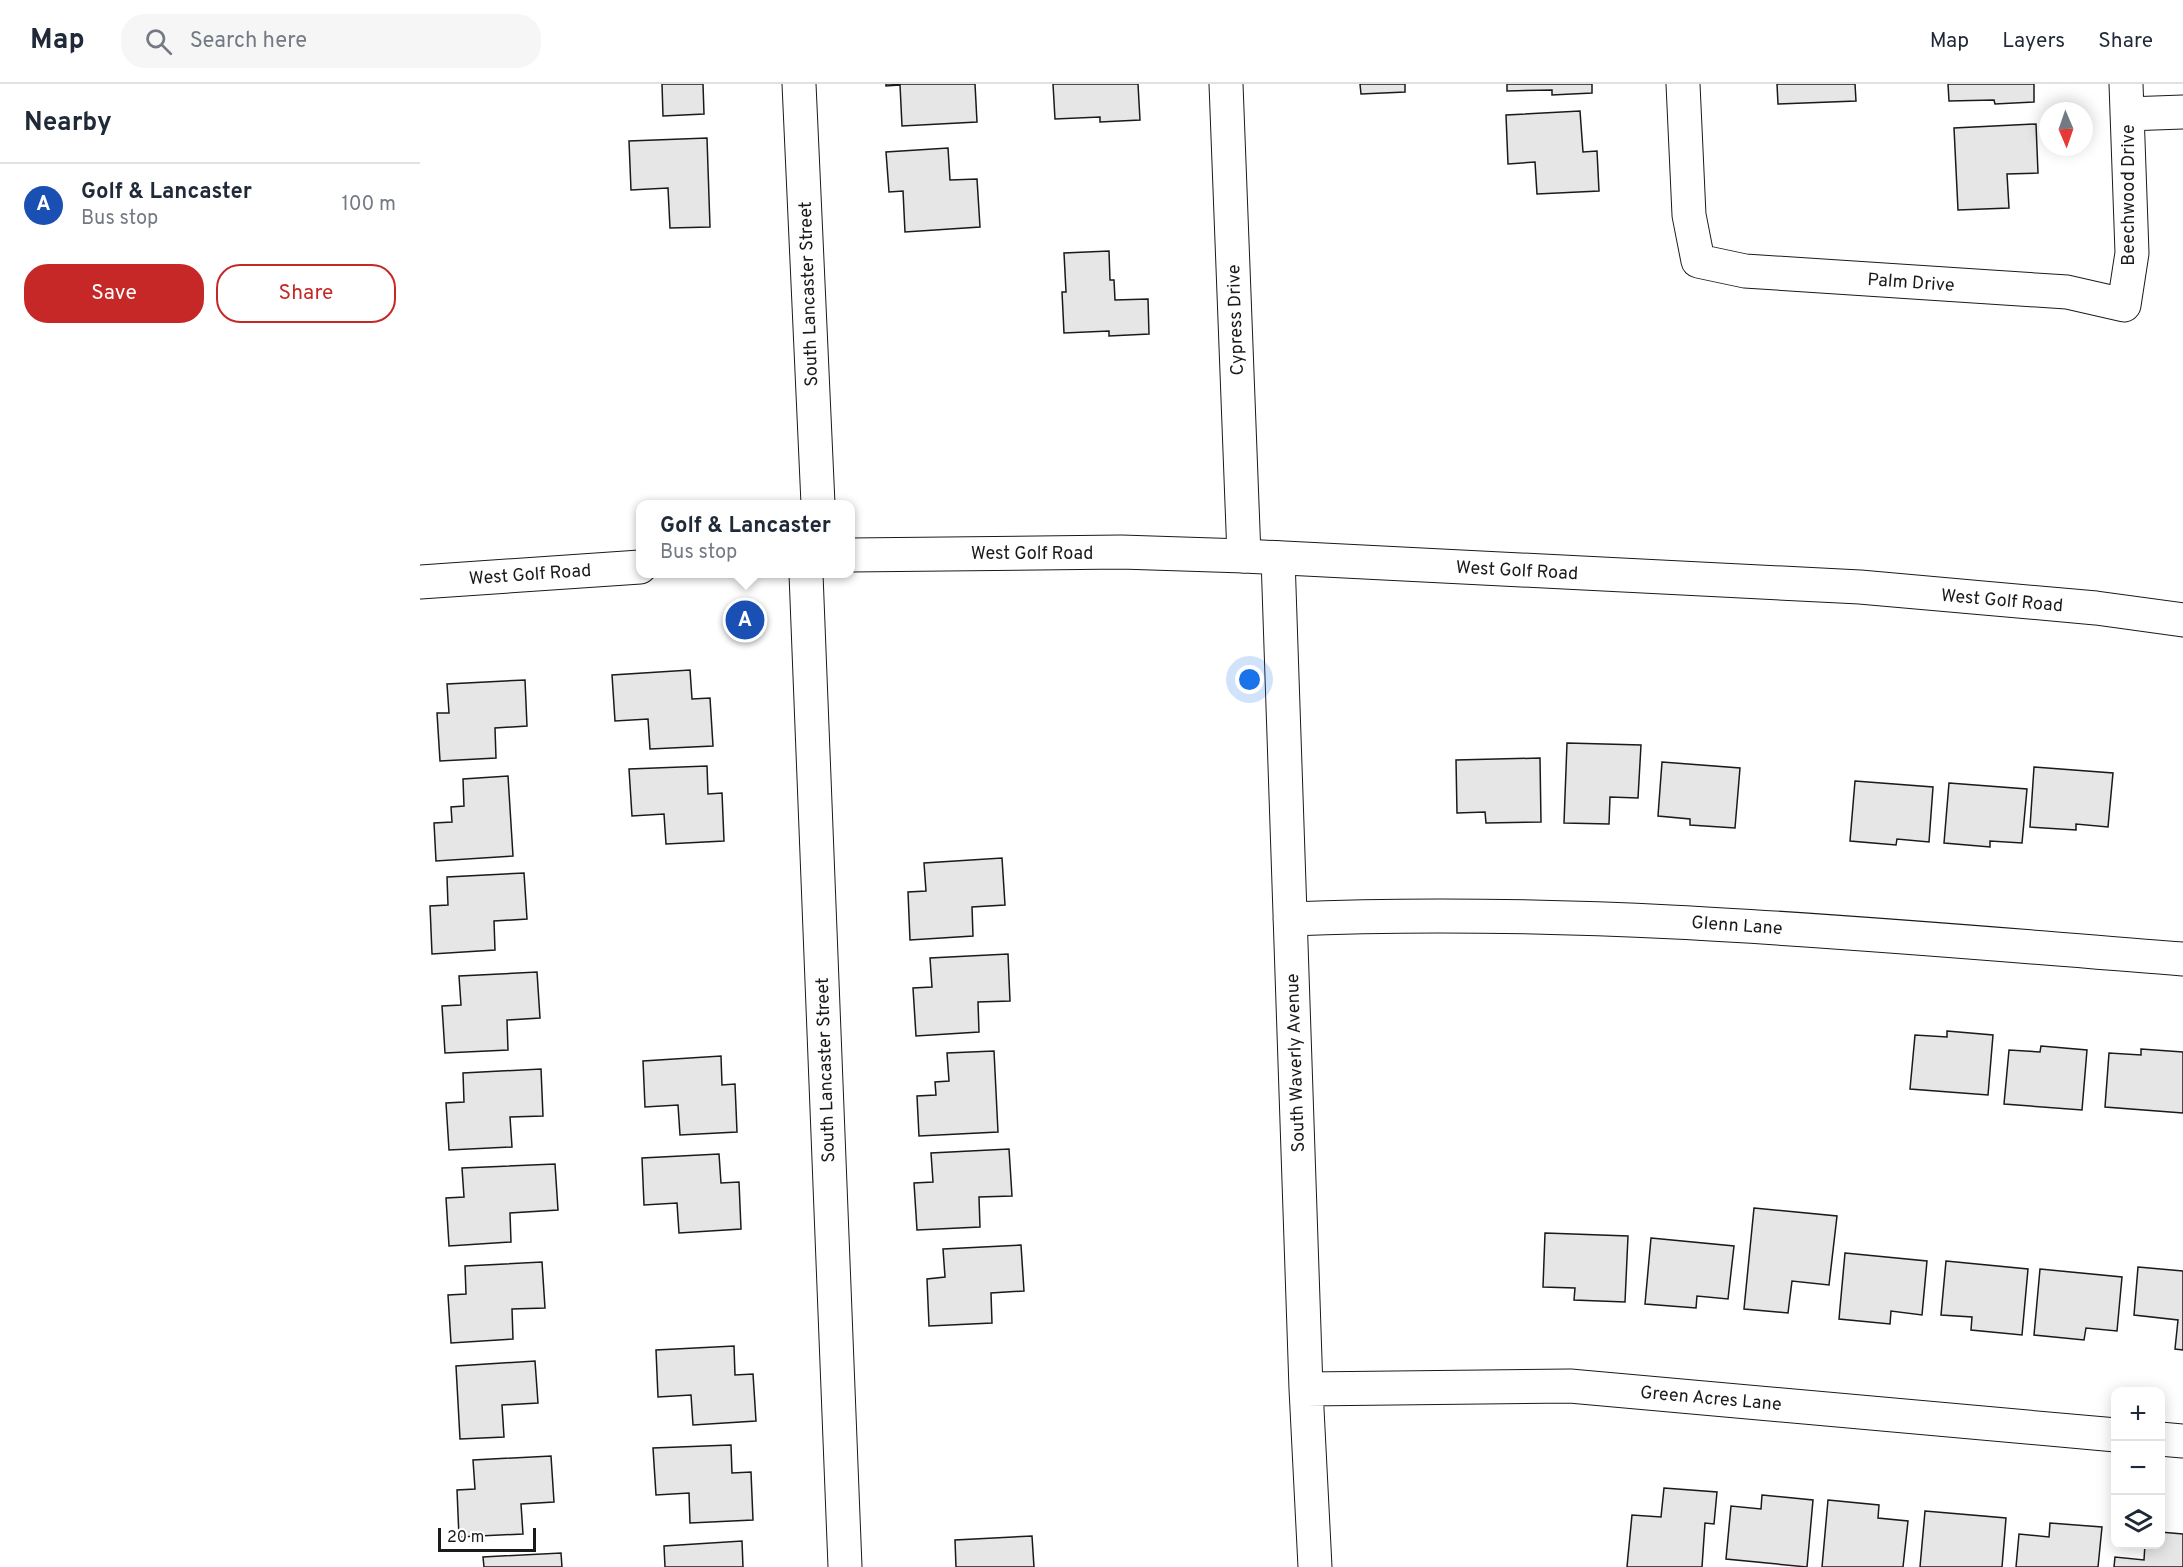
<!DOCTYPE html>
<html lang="en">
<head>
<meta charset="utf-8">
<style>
  :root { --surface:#fff; --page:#f6f6f7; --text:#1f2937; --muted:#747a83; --line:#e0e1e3; --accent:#c62828 }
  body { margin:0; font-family:Overpass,sans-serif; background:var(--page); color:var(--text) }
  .controls { position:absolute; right:18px; bottom:18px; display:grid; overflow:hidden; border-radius:12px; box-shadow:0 3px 15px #0003 }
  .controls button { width:54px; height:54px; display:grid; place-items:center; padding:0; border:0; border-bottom:2px solid var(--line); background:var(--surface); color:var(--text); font:30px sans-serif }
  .compass { position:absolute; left:1619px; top:18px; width:54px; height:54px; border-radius:50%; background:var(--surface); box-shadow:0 3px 15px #0003; rotate:178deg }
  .scale { position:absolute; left:18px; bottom:15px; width:98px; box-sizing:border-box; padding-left:6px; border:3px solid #1a1a1a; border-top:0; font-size:16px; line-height:21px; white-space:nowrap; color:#1a1a1a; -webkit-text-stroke:4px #fff; paint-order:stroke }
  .you { position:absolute; left:830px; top:596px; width:21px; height:21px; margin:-15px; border:4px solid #fff; border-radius:50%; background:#1a73e8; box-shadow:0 0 0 9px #1a73e833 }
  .badge { display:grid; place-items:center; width:39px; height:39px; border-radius:50%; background:var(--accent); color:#fff; font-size:20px; font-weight:700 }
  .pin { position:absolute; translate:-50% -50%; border:3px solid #fff; box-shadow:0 2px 6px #0006 }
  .popup { position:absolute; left:216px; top:416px; width:219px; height:78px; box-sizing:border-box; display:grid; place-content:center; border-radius:12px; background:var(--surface); filter:drop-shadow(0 2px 4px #0005); font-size:20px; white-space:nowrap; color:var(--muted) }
  .popup b { font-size:22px; color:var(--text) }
  .popup::after { content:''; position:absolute; left:50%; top:100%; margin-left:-12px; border:12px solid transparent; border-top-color:var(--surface) }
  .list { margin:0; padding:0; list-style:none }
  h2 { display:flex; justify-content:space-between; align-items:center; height:78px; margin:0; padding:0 24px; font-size:26px }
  h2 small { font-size:20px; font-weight:400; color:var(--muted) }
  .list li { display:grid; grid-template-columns:39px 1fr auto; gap:18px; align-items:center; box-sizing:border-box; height:84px; padding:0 24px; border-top:2px solid var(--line) }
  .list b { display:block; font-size:22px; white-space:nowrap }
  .list p { margin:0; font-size:20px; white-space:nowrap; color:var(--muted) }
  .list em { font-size:20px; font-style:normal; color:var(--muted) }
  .actions { display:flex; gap:12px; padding:18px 24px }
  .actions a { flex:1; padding:14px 0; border:2px solid var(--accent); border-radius:24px; text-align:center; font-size:21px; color:var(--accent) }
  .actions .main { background:var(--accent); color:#fff }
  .icon { flex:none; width:33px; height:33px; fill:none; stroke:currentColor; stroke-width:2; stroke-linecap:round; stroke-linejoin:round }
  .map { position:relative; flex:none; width:1763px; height:1483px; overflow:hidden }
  header { display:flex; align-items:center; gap:36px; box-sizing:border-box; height:84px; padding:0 30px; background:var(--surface); border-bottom:2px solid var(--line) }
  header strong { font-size:28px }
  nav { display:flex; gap:33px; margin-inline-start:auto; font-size:21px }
  .search { width:420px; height:54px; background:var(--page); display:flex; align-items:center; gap:15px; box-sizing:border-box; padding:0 21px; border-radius:24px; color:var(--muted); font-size:22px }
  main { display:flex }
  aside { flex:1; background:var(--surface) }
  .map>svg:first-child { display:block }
</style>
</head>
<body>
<header>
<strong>Map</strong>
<div class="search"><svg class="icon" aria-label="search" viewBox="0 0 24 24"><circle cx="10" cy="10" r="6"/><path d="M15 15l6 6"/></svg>Search here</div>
<nav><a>Map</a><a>Layers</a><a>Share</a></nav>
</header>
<main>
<aside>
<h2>Nearby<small></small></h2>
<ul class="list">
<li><span class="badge" style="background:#1a4fb4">A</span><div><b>Golf &amp; Lancaster</b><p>Bus stop</p></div><em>100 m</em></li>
</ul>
<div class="actions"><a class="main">Save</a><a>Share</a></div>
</aside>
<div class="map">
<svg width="1763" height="1483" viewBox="0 0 1763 1483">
  <rect width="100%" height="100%" fill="#fff"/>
  <!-- building -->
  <path fill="#e6e6e6" stroke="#1a1a1a" stroke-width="1.5" d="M242,0H283L284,30L243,32Z
    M466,0H555L557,38L482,42L480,1L466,2Z
    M633,0H718L720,36L680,38V33L635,35Z
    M940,0H985V8L941,10Z
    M1087,0H1172V9L1132,11V6L1087,7Z
    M1357,0H1435L1436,17L1358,20Z
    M1528,0H1614V18L1575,20L1574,16L1529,17Z
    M1160,27L1163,68L1177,67L1179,107L1117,110L1115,78L1088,80L1086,31Z
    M1616,40L1618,89L1587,90L1589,124L1538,126L1534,44Z
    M287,54L290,143L250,144L248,104L211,106L209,57Z
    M528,64L530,96L557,95L560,143L485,148L483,107L469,108L466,68Z
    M689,167L690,196H694L695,216L728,215L729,250L689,252V247L644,249L642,208H646L644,169Z
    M270,586L272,615L290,614L293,662L230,665L228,635L195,637L192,591Z
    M105,596L107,642L75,644L76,674L20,677L17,629H29L27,600Z
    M1147,659L1221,661L1218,714L1190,713L1189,740L1144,739Z
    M1120,674L1121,738L1066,739L1065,728L1037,729L1036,676Z
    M1242,678L1320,684L1315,744L1270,741V735L1238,732Z
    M287,682L288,710L302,709L304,757L246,760L244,730L212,732L209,685Z
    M1614,683L1693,689L1688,743L1656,740V746L1610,743Z
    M88,692L93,772L16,777L14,739L32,738L31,723L44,722L43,695Z
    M1435,697L1513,703L1509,758L1477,755L1476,761L1430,757Z
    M1529,699L1607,705L1602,759L1570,757V763L1524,759Z
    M582,774L585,821L552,823L553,852L490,856L488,808L506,807L504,779Z
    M104,789L107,835L74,837L75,866L12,870L10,822L28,821L27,793Z
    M588,870L590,917L558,918L559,948L496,952L493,904L512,903L510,874Z
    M117,888L120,934L87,936L88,966L25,969L22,922L41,921L39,892Z
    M1527,947L1573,951L1568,1011L1490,1005L1495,951L1527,953Z
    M1621,962L1667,966L1662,1026L1584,1020L1589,966L1620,968Z
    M1721,965L1763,968V1029L1685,1023L1689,969L1721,971Z
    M574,967L578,1048L499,1052L497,1012L516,1011L515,998L529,997L527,969Z
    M301,972L302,1001L315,1000L317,1048L260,1051L258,1021L225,1023L223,977Z
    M121,985L123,1032L90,1033L92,1063L29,1066L26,1019L44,1018L43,989Z
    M589,1065L592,1112L559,1113L560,1143L497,1146L494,1099L513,1098L511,1069Z
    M299,1070L301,1099L319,1098L321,1145L259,1149L257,1119L224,1121L222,1074Z
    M135,1080L138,1126L90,1129L91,1158L29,1162L26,1114L44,1113L42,1084Z
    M1334,1124L1417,1132L1409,1201L1372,1197L1368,1229L1324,1225Z
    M1125,1149L1208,1152L1205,1218L1154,1216L1155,1204L1123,1203Z
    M1231,1154L1314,1162L1308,1215L1277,1212L1276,1224L1225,1220Z
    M601,1161L604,1207L571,1209L572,1239L509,1242L507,1195L525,1193L523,1165Z
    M1425,1169L1507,1177L1502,1231L1471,1227L1470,1240L1419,1235Z
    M1526,1177L1608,1185L1602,1251L1551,1246L1552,1233L1521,1231Z
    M122,1178L125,1224L92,1225L93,1255L31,1259L28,1211L46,1210L45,1182Z
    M1718,1183L1763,1187V1266L1755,1265L1758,1236L1714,1231Z
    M1620,1185L1702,1193L1697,1247L1666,1244L1664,1256L1614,1251Z
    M314,1262L315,1291L333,1290L336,1337L273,1341L271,1311L238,1313L236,1266Z
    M115,1277L118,1319L82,1321L84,1353L40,1355L36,1282Z
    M311,1361L312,1389L331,1388L333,1436L270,1439L269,1409L236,1411L233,1364Z
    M131,1372L134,1418L101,1420L103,1450L39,1453L37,1406L55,1405L53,1376Z
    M1244,1404L1297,1408L1294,1440L1285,1439L1282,1483H1207L1212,1431L1241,1433Z
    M1342,1411L1393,1416L1387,1483L1306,1475L1311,1422L1341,1425Z
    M1408,1416L1459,1421L1458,1434L1488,1437L1483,1483H1402Z
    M1505,1427L1586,1434L1582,1483H1500Z
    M1630,1439L1682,1443L1678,1483H1596L1599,1450L1629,1453Z
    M1740,1448L1763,1450V1483H1694L1695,1473L1724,1476L1725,1460H1740Z
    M612,1452L614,1483H536L535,1456Z
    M322,1457L323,1483H245L244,1462Z
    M141,1469L142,1483H64L63,1473Z"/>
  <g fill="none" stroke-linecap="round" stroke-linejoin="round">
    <defs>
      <path id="minor" d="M379,0L398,420
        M806,0L824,472
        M1263,0L1269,131L1278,177L1325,187L1647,208L1704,221L1712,169L1706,0
        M1707,30L1763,28
        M858,474L886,1305L895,1483
        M386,490L425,1483
        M870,835C1169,822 1466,852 1763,875
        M886,1305L1150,1302L1696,1351
        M1740,1355L1763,1357"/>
      <path id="major" d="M430,471L701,468L824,472L1440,503L1676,524L1763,536
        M0,498L220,483"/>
    </defs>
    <!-- minor casing -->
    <use href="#minor" stroke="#1a1a1a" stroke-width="35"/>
    <!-- major casing -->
    <use href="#major" stroke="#1a1a1a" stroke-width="35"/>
    <!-- minor -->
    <use href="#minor" stroke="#fff" stroke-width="33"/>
    <!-- major -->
    <use href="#major" stroke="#fff" stroke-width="33"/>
  </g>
  <g text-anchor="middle" stroke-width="4.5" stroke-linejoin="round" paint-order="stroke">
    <!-- street labels -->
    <g font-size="18" fill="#1a1a1a" stroke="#fff">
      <text transform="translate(1708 111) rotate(-90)" y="6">Beechwood Drive</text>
      <text transform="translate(1491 198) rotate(4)" y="6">Palm Drive</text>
      <text transform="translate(388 210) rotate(-92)" y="6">South Lancaster Street</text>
      <text transform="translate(815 236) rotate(-92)" y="6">Cypress Drive</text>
      <text x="612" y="475">West Golf Road</text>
      <text transform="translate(1097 486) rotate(3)" y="6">West Golf Road</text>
      <text transform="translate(110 490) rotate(-4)" y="6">West Golf Road</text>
      <text transform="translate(1582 516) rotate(5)" y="6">West Golf Road</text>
      <text transform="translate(1317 841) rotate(4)" y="6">Glenn Lane</text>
      <text transform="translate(875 979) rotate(-92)" y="6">South Waverly Avenue</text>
      <text transform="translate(405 986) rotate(-92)" y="6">South Lancaster Street</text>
      <text transform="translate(1291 1314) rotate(5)" y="6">Green Acres Lane</text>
    </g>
  </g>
</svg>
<div class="controls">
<button>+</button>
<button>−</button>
<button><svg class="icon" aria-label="layers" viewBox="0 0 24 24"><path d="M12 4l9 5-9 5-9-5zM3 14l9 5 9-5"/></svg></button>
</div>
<svg class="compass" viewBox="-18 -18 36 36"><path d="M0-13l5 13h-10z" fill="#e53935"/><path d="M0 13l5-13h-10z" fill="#747a83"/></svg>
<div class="scale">20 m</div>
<div class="you"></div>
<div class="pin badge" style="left:325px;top:536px;background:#1a4fb4">A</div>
<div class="popup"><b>Golf &amp; Lancaster</b>Bus stop</div>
</div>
</main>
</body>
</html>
